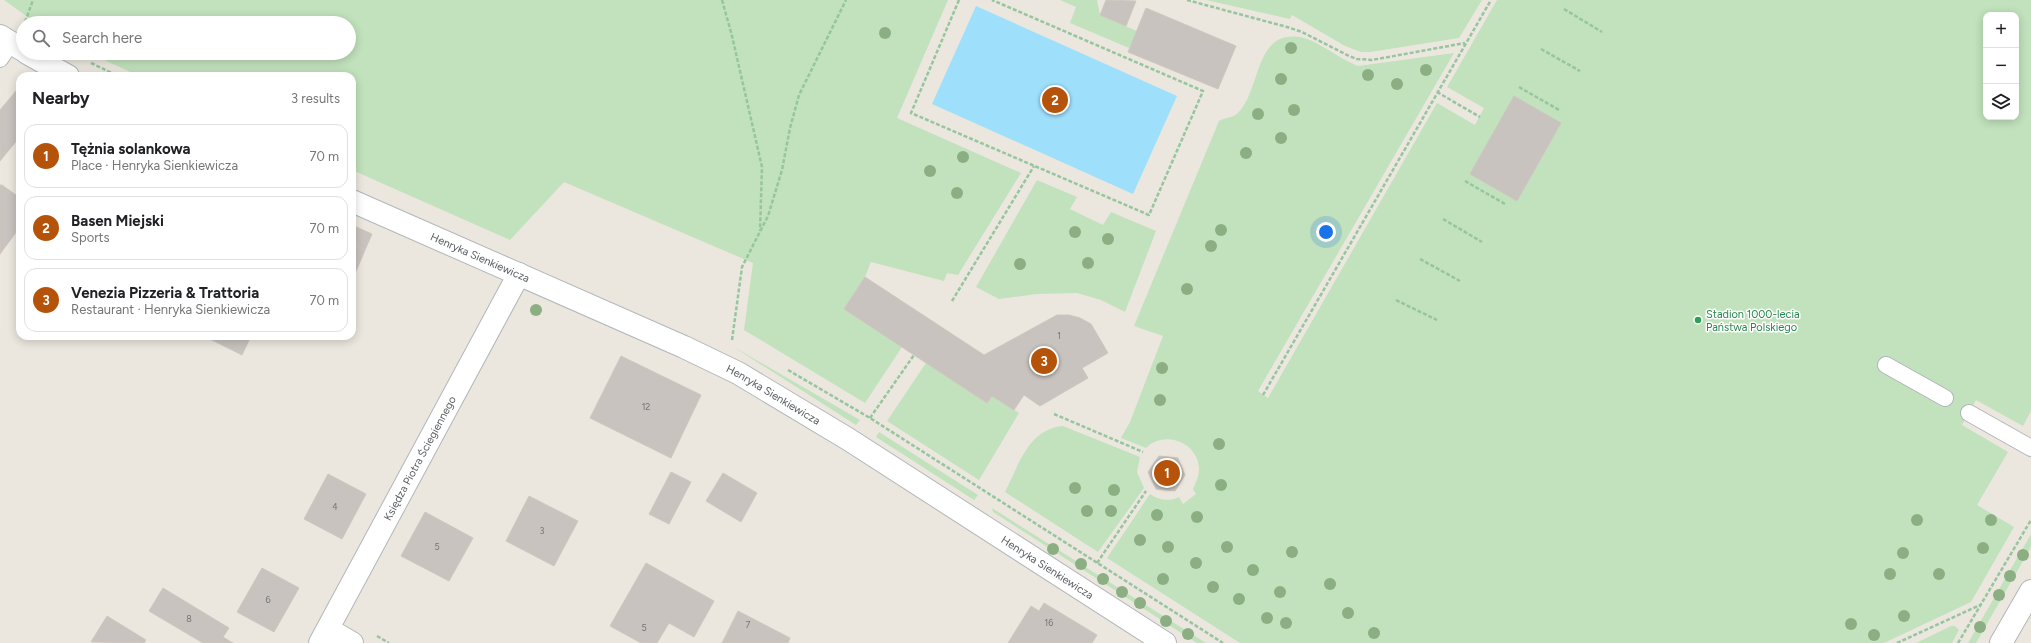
<!DOCTYPE html>
<html lang="en">
<head>
<meta charset="utf-8">
<style>
  :root { --surface:#fff; --page:#f2f2f2; --text:#202124; --muted:#757577; --line:#e0e0e0; --accent:#b45309 }
  body { margin:0; font-family:Figtree,sans-serif; background:var(--page); color:var(--text) }
  .controls { position:absolute; right:12px; top:12px; display:grid; overflow:hidden; border-radius:8px; box-shadow:0 2px 10px #0003 }
  .controls button { width:36px; height:36px; display:grid; place-items:center; padding:0; border:0; border-bottom:1px solid var(--line); background:var(--surface); color:var(--text); font:20px sans-serif }
  .you { position:absolute; left:1326px; top:232px; width:14px; height:14px; margin:-10px; border:3px solid #fff; border-radius:50%; background:#1a73e8; box-shadow:0 0 0 6px #1a73e833 }
  .badge { display:grid; place-items:center; width:26px; height:26px; border-radius:50%; background:var(--accent); color:#fff; font-size:13px; font-weight:700 }
  .pin { position:absolute; translate:-50% -50%; border:2px solid #fff; box-shadow:0 1px 4px #0006 }
  .list { margin:0; padding:0; list-style:none }
  h2 { display:flex; justify-content:space-between; align-items:center; height:52px; margin:0; padding:0 16px; font-size:17px }
  h2 small { font-size:13px; font-weight:400; color:var(--muted) }
  .list li { display:grid; grid-template-columns:26px 1fr auto; gap:12px; align-items:center; box-sizing:border-box; height:64px; margin:0 8px 8px; padding:0 8px; border:1px solid var(--line); border-radius:12px }
  .list b { display:block; font-size:15px; white-space:nowrap }
  .list p { margin:0; font-size:13px; white-space:nowrap; color:var(--muted) }
  .list em { font-size:13px; font-style:normal; color:var(--muted) }
  .icon { flex:none; width:22px; height:22px; fill:none; stroke:currentColor; stroke-width:2; stroke-linecap:round; stroke-linejoin:round }
  .map { position:relative; flex:none; width:2031px; height:643px; overflow:hidden }
  .search { position:absolute; background:var(--surface); box-shadow:0 2px 10px #0003; left:16px; top:16px; width:340px; height:44px; display:flex; align-items:center; gap:10px; box-sizing:border-box; padding:0 14px; border-radius:22px; color:var(--muted); font-size:15px }
  .panel { position:absolute; background:var(--surface); box-shadow:0 2px 10px #0003; left:16px; top:72px; width:340px; height:268px; border-radius:12px }
  .map>svg:first-child { display:block }
</style>
</head>
<body>
<div class="map">
<svg width="2031" height="643" viewBox="0 0 2031 643">
  <rect width="100%" height="100%" fill="#ebe7df"/>
  <!-- green -->
  <path fill="#c1e2bc" fill-rule="evenodd" d="M4,0H948L897,118L1021,173L958,275L947,273L944,281L871,262L865,277L844,309L902,347L865,403L744,330L753,263L564,182L510,240L352,170V76H139L89,53H349V23H36Z
    M1060,0H1097L1100,15L1137,31L1129,48L1070,23L1076,7Z
    M1206,0H1482L1459,38L1370,52H1361L1345,46L1292,15L1290,19Z
    M1497,0H2031V411L2023,426L1976,400L1962,425L2008,452L1977,505L2014,527L1971,602L1884,643H1240L1107,558L1150,494C1158,500 1170,502 1179,497L1183,504L1196,494L1193,489C1196,482 1199,476 1199,468C1198,443 1165,429 1146,448L1121,438L1130,422L1163,336L1134,326L1219,121C1224,118 1235,117 1238,113C1262,89 1254,26 1304,38C1321,43 1340,59 1358,66L1454,53L1258,391L1268,398L1437,103L1475,125L1484,108L1447,87ZM1986,15H2016V117H1986Z
    M1037,180L1077,197L1070,209L1103,225L1111,212L1156,231L1125,312L1101,300L1077,293L1037,294L999,299L976,287Z
    M732,346L860,420L856,425Z
    M926,363L987,403L992,396L1019,413L979,480L887,421Z
    M1063,426L1140,457L1137,472L1144,488L1098,552L1005,492C1019,465 1028,429 1063,426Z
    M879,432L978,495L974,500L876,437Z
    M992,508L1206,643H1197L993,512Z
    M2031,534V547L1976,643H1968Z
    M1951,626H1955L1959,630L1952,643H1916Z"/>
  <!-- water -->
  <path fill="#9edffb" d="M976,6L1177,96L1133,194L932,104Z"/>
  <!-- building -->
  <path fill="#c8c3be" stroke="#cfc7be" d="M1106,0L1136,1L1126,26L1100,15Z
    M1146,8L1236,46L1218,89L1128,52Z
    M16,91L20,94V140L18,139L0,161V110Z
    M1514,96L1561,123L1517,201L1470,174Z
    M0,185H2L20,198V227L0,254Z
    M352,225L372,234L365,250L352,244Z
    M352,244L365,250L352,281Z
    M865,277L984,355L1057,315H1069L1080,318L1091,324L1108,353L1082,368L1088,378L1040,406L1024,395L1014,410L992,396L987,403L844,309Z
    M204,336H251L242,355Z
    M621,356L701,395L671,458L590,418Z
    M1159,456L1178,458L1185,475L1175,491L1156,489L1148,472Z
    M671,472L691,482L669,524L649,514Z
    M723,473L757,493L741,522L706,501Z
    M328,474L366,494L342,539L304,519Z
    M529,496L578,521L554,566L506,541Z
    M425,512L473,538L449,581L401,556Z
    M646,563L714,601L694,637L669,623L657,643H641L610,626Z
    M262,568L299,588L274,632L237,612Z
    M163,588L229,628L223,637L233,643H203L149,611Z
    M1044,603L1097,635L1092,643H1008L1031,606L1039,611Z
    M738,611L790,638L788,643H722Z
    M107,616L146,640L144,643L91,642Z"/>
  <g fill="none" stroke-linecap="round" stroke-linejoin="round">
    <defs>
      <path id="service" d="M0,59L11,43
        M1886,365L1945,398
        M1969,413L2031,448"/>
      <g id="minor">
        <path d="M328,629L352,643"/>
        <path id="s1" d="M320,643L519,274"/>
      </g>
      <g id="tertiary">
        <path d="M0,36L23,50"/>
        <path d="M27,53L68,76"/>
        <path id="s2" d="M352,201L684,347L738,373L848,439L1165,643"/>
        <path d="M2001,643L2031,591"/>
      </g>
    </defs>
    <!-- service casing -->
    <use href="#service" stroke="#b2b6ba" stroke-width="18"/>
    <!-- minor casing -->
    <use href="#minor" stroke="#b2b6ba" stroke-width="24"/>
    <!-- tertiary casing -->
    <use href="#tertiary" stroke="#b2b6ba" stroke-width="24"/>
    <!-- path -->
    <path stroke="#96c59e" stroke-width="2.5" stroke-dasharray="4 2" stroke-linecap="butt" d="M722,0L732,36L762,167L760,231
      M959,0L911,113L1149,215L1203,91L992,0
      M1187,0L1287,27L1302,32L1349,56L1357,59L1372,60L1465,43
      M1564,9L1602,32
      M25,22L33,0
      M1541,49L1580,71
      M91,63L118,76
      M1519,87L1559,110
      M1437,92L1480,117
      M1465,181L1505,204
      M1443,219L1482,242
      M1420,259L1460,281
      M1396,300L1437,320
      M952,301L1034,166
      M732,340L742,267L768,216L782,170L790,128L799,95L846,0
      M788,370L870,418L1223,643
      M1263,395L1491,0
      M1054,414L1143,452
      M870,418L914,355
      M1097,563L1146,491
      M377,636L389,643
      M1897,643L1980,605
      M1958,643L2031,520"/>
    <!-- service -->
    <use href="#service" stroke="#fff" stroke-width="16"/>
    <!-- minor -->
    <use href="#minor" stroke="#fff" stroke-width="22"/>
    <!-- tertiary -->
    <use href="#tertiary" stroke="#fff" stroke-width="22"/>
  </g>
  <!-- trees -->
  <g fill="#8bae83">
    <circle cx="885" cy="33" r="6"/>
    <circle cx="1291" cy="48" r="6"/>
    <circle cx="1426" cy="70" r="6"/>
    <circle cx="1368" cy="75" r="6"/>
    <circle cx="1281" cy="79" r="6"/>
    <circle cx="1397" cy="84" r="6"/>
    <circle cx="1294" cy="110" r="6"/>
    <circle cx="1258" cy="114" r="6"/>
    <circle cx="1281" cy="138" r="6"/>
    <circle cx="1246" cy="153" r="6"/>
    <circle cx="963" cy="157" r="6"/>
    <circle cx="930" cy="171" r="6"/>
    <circle cx="957" cy="193" r="6"/>
    <circle cx="1221" cy="230" r="6"/>
    <circle cx="1075" cy="232" r="6"/>
    <circle cx="1108" cy="239" r="6"/>
    <circle cx="1211" cy="246" r="6"/>
    <circle cx="1088" cy="263" r="6"/>
    <circle cx="1020" cy="264" r="6"/>
    <circle cx="1187" cy="289" r="6"/>
    <circle cx="536" cy="310" r="6"/>
    <circle cx="1162" cy="368" r="6"/>
    <circle cx="1160" cy="400" r="6"/>
    <circle cx="1219" cy="444" r="6"/>
    <circle cx="1221" cy="485" r="6"/>
    <circle cx="1075" cy="488" r="6"/>
    <circle cx="1114" cy="490" r="6"/>
    <circle cx="1087" cy="511" r="6"/>
    <circle cx="1111" cy="511" r="6"/>
    <circle cx="1157" cy="515" r="6"/>
    <circle cx="1197" cy="517" r="6"/>
    <circle cx="1917" cy="520" r="6"/>
    <circle cx="1991" cy="520" r="6"/>
    <circle cx="1140" cy="540" r="6"/>
    <circle cx="1168" cy="547" r="6"/>
    <circle cx="1227" cy="547" r="6"/>
    <circle cx="1983" cy="548" r="6"/>
    <circle cx="1053" cy="549" r="6"/>
    <circle cx="1292" cy="552" r="6"/>
    <circle cx="1903" cy="553" r="6"/>
    <circle cx="2023" cy="555" r="6"/>
    <circle cx="1196" cy="563" r="6"/>
    <circle cx="1081" cy="564" r="6"/>
    <circle cx="1253" cy="570" r="6"/>
    <circle cx="1890" cy="574" r="6"/>
    <circle cx="1939" cy="574" r="6"/>
    <circle cx="2010" cy="576" r="6"/>
    <circle cx="1103" cy="579" r="6"/>
    <circle cx="1163" cy="579" r="6"/>
    <circle cx="1330" cy="584" r="6"/>
    <circle cx="1213" cy="587" r="6"/>
    <circle cx="1122" cy="592" r="6"/>
    <circle cx="1280" cy="592" r="6"/>
    <circle cx="1999" cy="595" r="6"/>
    <circle cx="1239" cy="599" r="6"/>
    <circle cx="1140" cy="603" r="6"/>
    <circle cx="1348" cy="613" r="6"/>
    <circle cx="1904" cy="616" r="6"/>
    <circle cx="1267" cy="618" r="6"/>
    <circle cx="1166" cy="621" r="6"/>
    <circle cx="1286" cy="623" r="6"/>
    <circle cx="1851" cy="624" r="6"/>
    <circle cx="1980" cy="627" r="6"/>
    <circle cx="1374" cy="633" r="6"/>
    <circle cx="1188" cy="634" r="6"/>
    <circle cx="1874" cy="635" r="6"/>
  </g>
  <!-- markers -->
  <circle fill="#2e9e5b" stroke="#fff" stroke-width="1.5" cx="1698" cy="320" r="4"/>
  <g text-anchor="middle" stroke-width="3" stroke-linejoin="round" paint-order="stroke">
    <!-- number labels -->
    <g font-size="9" fill="#747678">
      <text x="1059" y="339">1</text>
      <text x="646" y="410">12</text>
      <text x="335" y="510">4</text>
      <text x="542" y="534">3</text>
      <text x="437" y="550">5</text>
      <text x="268" y="603">6</text>
      <text x="189" y="622">8</text>
      <text x="1049" y="626">16</text>
      <text x="748" y="628">7</text>
      <text x="644" y="631">5</text>
    </g>
    <!-- street labels -->
    <g font-size="11" fill="#585c60" stroke="#fff">
      <text dy="4" stroke="none"><textPath href="#s2" startOffset="140">Henryka Sienkiewicza</textPath></text>
      <text dy="4" stroke="none"><textPath href="#s2" startOffset="464">Henryka Sienkiewicza</textPath></text>
      <text dy="4" stroke="none"><textPath href="#s1" startOffset="210">Księdza Piotra Ściegiennego</textPath></text>
      <text dy="4" stroke="none"><textPath href="#s2" startOffset="788">Henryka Sienkiewicza</textPath></text>
    </g>
    <!-- leisure labels -->
    <g font-size="11" fill="#27864d" stroke="#fff" text-anchor="start">
      <text x="1706" y="318">Stadion 1000-lecia<tspan x="1706" dy="13">Państwa Polskiego</tspan></text>
    </g>
  </g>
</svg>
<div class="controls">
<button>+</button>
<button>−</button>
<button><svg class="icon" aria-label="layers" viewBox="0 0 24 24"><path d="M12 4l9 5-9 5-9-5zM3 14l9 5 9-5"/></svg></button>
</div>
<div class="you"></div>
<div class="pin badge" style="left:1167px;top:473px">1</div>
<div class="pin badge" style="left:1055px;top:100px">2</div>
<div class="pin badge" style="left:1044px;top:361px">3</div>
<div class="search"><svg class="icon" aria-label="search" viewBox="0 0 24 24"><circle cx="10" cy="10" r="6"/><path d="M15 15l6 6"/></svg>Search here</div>
<section class="panel">
<h2>Nearby<small>3 results</small></h2>
<ul class="list">
<li><span class="badge">1</span><div><b>Tężnia solankowa</b><p>Place · Henryka Sienkiewicza</p></div><em>70 m</em></li>
<li><span class="badge">2</span><div><b>Basen Miejski</b><p>Sports</p></div><em>70 m</em></li>
<li><span class="badge">3</span><div><b>Venezia Pizzeria &amp; Trattoria</b><p>Restaurant · Henryka Sienkiewicza</p></div><em>70 m</em></li>
</ul>
</section>
</div>
</body>
</html>
